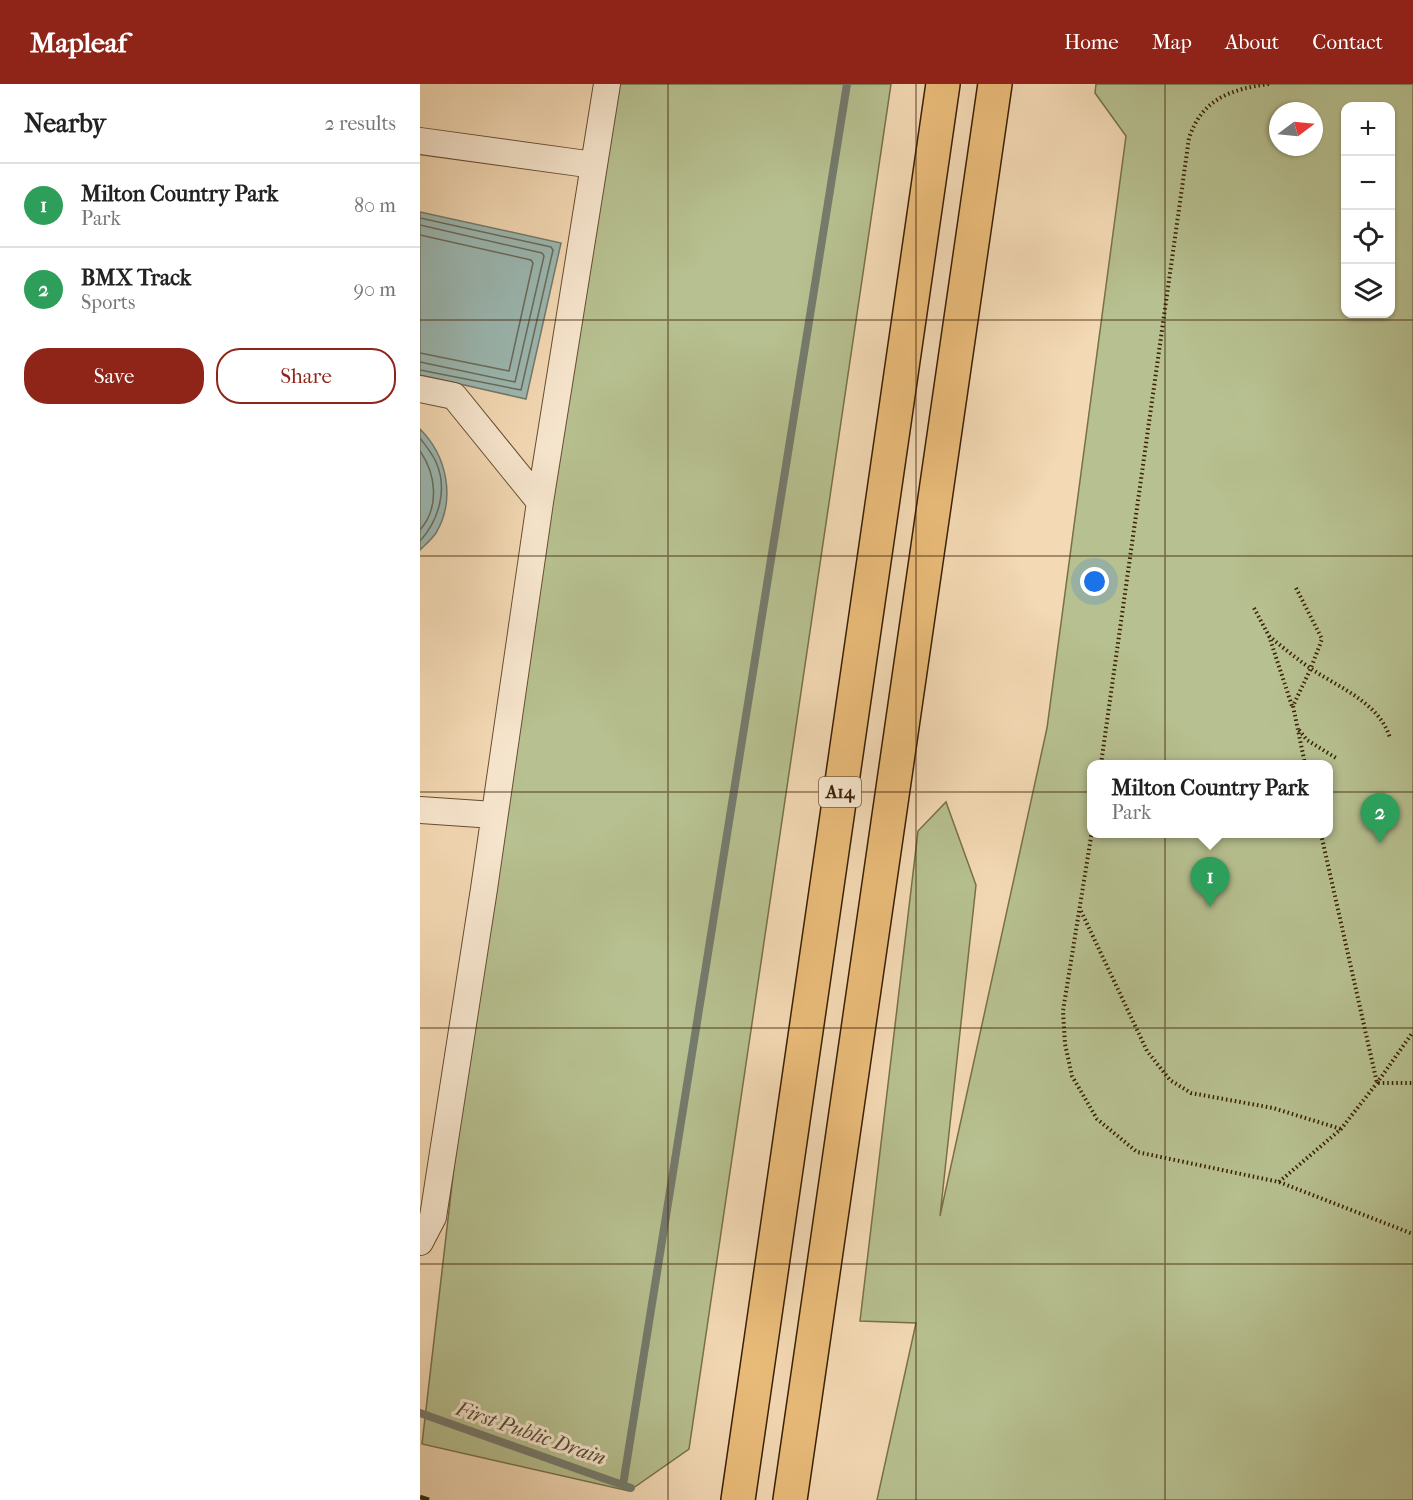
<!DOCTYPE html>
<html lang="en">
<head>
<meta charset="utf-8">
<style>
  :root { --surface:#fff; --page:#f2f2f2; --text:#222; --muted:#767676; --line:#e0e0e0; --accent:#8f2418 }
  body { margin:0; font-family:"IM FELL French Canon",serif; background:var(--page); color:var(--text) }
  .controls { position:absolute; right:18px; top:18px; display:grid; overflow:hidden; border-radius:12px; box-shadow:0 2px 4px #0004 }
  .controls button { width:54px; height:54px; display:grid; place-items:center; padding:0; border:0; border-bottom:2px solid var(--line); background:var(--surface); color:var(--text); font:30px sans-serif }
  .compass { position:absolute; left:849px; top:18px; width:54px; height:54px; border-radius:50%; background:var(--surface); box-shadow:0 2px 4px #0004; rotate:74deg }
  .you { position:absolute; left:675px; top:498px; width:21px; height:21px; margin:-15px; border:4px solid #fff; border-radius:50%; background:#1a73e8; box-shadow:0 0 0 9px #1a73e833 }
  .badge { display:grid; place-items:center; width:39px; height:39px; border-radius:50%; background:var(--accent); color:#fff; font-size:20px; font-weight:700 }
  .pin { position:absolute; translate:-50% -50px; filter:drop-shadow(0 2px 3px #0008) }
  .pin::after { content:''; position:absolute; top:32px; width:21px; height:18px; background:inherit; clip-path:polygon(0 0,100% 0,50% 100%) }
  .popup { position:absolute; left:667px; top:676px; width:246px; height:78px; box-sizing:border-box; display:grid; place-content:center; border-radius:12px; background:var(--surface); filter:drop-shadow(0 2px 4px #0005); font-size:20px; white-space:nowrap; color:var(--muted) }
  .popup b { font-size:22px; color:var(--text) }
  .popup::after { content:''; position:absolute; left:50%; top:100%; margin-left:-12px; border:12px solid transparent; border-top-color:var(--surface) }
  .list { margin:0; padding:0; list-style:none }
  h2 { display:flex; justify-content:space-between; align-items:center; height:78px; margin:0; padding:0 24px; font-size:26px }
  h2 small { font-size:20px; font-weight:400; color:var(--muted) }
  .list li { display:grid; grid-template-columns:39px 1fr auto; gap:18px; align-items:center; box-sizing:border-box; height:84px; padding:0 24px; border-top:2px solid var(--line) }
  .list b { display:block; font-size:22px; white-space:nowrap }
  .list p { margin:0; font-size:20px; white-space:nowrap; color:var(--muted) }
  .list em { font-size:20px; font-style:normal; color:var(--muted) }
  .actions { display:flex; gap:12px; padding:18px 24px }
  .actions a { flex:1; padding:14px 0; border:2px solid var(--accent); border-radius:24px; text-align:center; font-size:21px; color:var(--accent) }
  .actions .main { background:var(--accent); color:#fff }
  .icon { flex:none; width:33px; height:33px; fill:none; stroke:currentColor; stroke-width:2; stroke-linecap:round; stroke-linejoin:round }
  .map { position:relative; flex:none; width:993px; height:1416px; overflow:hidden }
  header { display:flex; align-items:center; gap:36px; box-sizing:border-box; height:84px; padding:0 30px; background:var(--accent); color:#fff }
  header strong { font-size:28px }
  nav { display:flex; gap:33px; margin-inline-start:auto; font-size:21px }
  main { display:flex }
  aside { flex:1; background:var(--surface) }
  .map>svg:first-child { display:block }
</style>
</head>
<body>
<header>
<strong>Mapleaf</strong>
<nav><a>Home</a><a>Map</a><a>About</a><a>Contact</a></nav>
</header>
<main>
<aside>
<h2>Nearby<small>2 results</small></h2>
<ul class="list">
<li><span class="badge" style="background:#2e9e5b">1</span><div><b>Milton Country Park</b><p>Park</p></div><em>80 m</em></li>
<li><span class="badge" style="background:#2e9e5b">2</span><div><b>BMX Track</b><p>Sports</p></div><em>90 m</em></li>
</ul>
<div class="actions"><a class="main">Save</a><a>Share</a></div>
</aside>
<div class="map">
<svg width="993" height="1416" viewBox="0 0 993 1416">
  <rect width="100%" height="100%" fill="#f3d9b4"/>
  <filter id="stains"><feTurbulence type="fractalNoise" baseFrequency=".00333" numOctaves="4"/><feColorMatrix values="0 0 0 0 .2 0 0 0 0 .09 0 0 0 0 .02 0 0 0 .5 -.17"/></filter>
  <radialGradient id="worn" r=".72"><stop offset=".6" stop-color="#630" stop-opacity="0"/><stop offset="1" stop-color="#630" stop-opacity=".3"/></radialGradient>
  <!-- green -->
  <path fill="#b7c090" stroke="#78704a" stroke-width="1.5" fill-rule="evenodd" d="M195,0H471L269,1365L209,1407L2,1360L68,789Z
    M676,0H993V1416H457L496,1239L440,1237L498,747L526,718L556,801L520,1132L627,644L706,52L675,9ZM926,22H970V230H926ZM858,27H894V63H858ZM672,680H908V750H672Z"/>
  <!-- water -->
  <path fill="#9cb9b3" stroke="#757b6d" stroke-width="1.5" d="M0,128L141,159L106,315L0,291Z
    M0,345C27,372 36,415 16,449C12,455 5,461 0,466Z"/>
  <g fill="none" stroke-linecap="round" stroke-linejoin="round">
    <!-- shore -->
    <path stroke="#6b6c5c" stroke-width="1.5" d="M0,134L131,163L133,166L101,306L0,286
      M0,141L122,169L124,172L95,298L0,278
      M0,151L111,176L113,179L89,287L0,269
      M0,354C5,361 12,369 16,378C28,405 19,436 0,457
      M0,367C16,390 20,423 0,446"/>
    <!-- stream -->
    <path stroke="#757b6d" stroke-width="8" d="M0,1329L211,1404
      M203,1401L427,0"/>
    <defs>
      <path id="minor" d="M0,57L174,81
        M0,305L34,312L120,418
        M0,726L74,731
        M0,1158L13,1133L64,805L120,418L187,0"/>
      <path id="highway" d="M318,1416L523,0
        M370,1416L575,0"/>
    </defs>
    <!-- minor casing -->
    <use href="#minor" stroke="#684e31" stroke-width="28"/>
    <!-- highway casing -->
    <use href="#highway" stroke="#3a1f05" stroke-width="36"/>
    <!-- path -->
    <path stroke="#3a1f05" stroke-width="4" stroke-dasharray="1.5 3" stroke-linecap="butt" d="M876,504L902,555L891,584L873,622L885,680
      M834,524L849,552L872,622
      M849,552C862,563 876,574 890,584C919,604 959,618 970,654
      M879,646L887,656L916,674
      M681,680L769,54C782,15 811,5 849,0
      M672,747L643,927L645,960L652,992L677,1035L717,1068L859,1098L993,1150
      M901,750L957,999H993
      M661,827L727,967L750,996L771,1009L853,1024L921,1045
      M859,1098L921,1045L957,999L993,948"/>
    <!-- minor -->
    <use href="#minor" stroke="#f7e6ce" stroke-width="26"/>
    <!-- highway -->
    <use href="#highway" stroke="#eabc7a" stroke-width="33"/>
    <!-- rail -->
    <path stroke="#3a1f05" stroke-width="4.5" stroke-dasharray="10 10" stroke-linecap="butt" d="M0,1413L9,1416"/>
  </g>
  <!-- grid -->
  <path fill="none" stroke="#3a1f05" stroke-width="1.5" stroke-opacity="0.55" d="M248,0V1416M496,0V1416M745,0V1416M0,236H993M0,472H993M0,708H993M0,944H993M0,1180H993"/>
  <g text-anchor="middle" stroke-width="6" stroke-linejoin="round" paint-order="stroke">
    <!-- shield labels -->
    <rect fill="#f7e6ce" stroke="#735b41" stroke-width="1.5" x="399" y="693" width="42" height="30" rx="4.5"/>
    <g font-size="18" font-weight="bold" fill="#3a1f05">
      <text x="420" y="714">A14</text>
    </g>
    <!-- water labels -->
    <g font-size="21" font-style="italic" fill="#574d39" stroke="#f7e6ce">
      <text transform="translate(111 1349) rotate(19)" y="7">First Public Drain</text>
    </g>
  </g>
  <rect width="100%" height="100%" filter="url(#stains)"/>
  <rect width="100%" height="100%" fill="url(#worn)"/>
</svg>
<div class="controls">
<button>+</button>
<button>−</button>
<button><svg class="icon" aria-label="locate" viewBox="0 0 24 24"><circle cx="12" cy="12" r="6"/><path d="M12 2v4M12 18v4M2 12h4M18 12h4"/></svg></button>
<button><svg class="icon" aria-label="layers" viewBox="0 0 24 24"><path d="M12 4l9 5-9 5-9-5zM3 14l9 5 9-5"/></svg></button>
</div>
<svg class="compass" viewBox="-18 -18 36 36"><path d="M0-13l5 13h-10z" fill="#e53935"/><path d="M0 13l5-13h-10z" fill="#767676"/></svg>
<div class="you"></div>
<div class="pin badge" style="left:790px;top:823px;background:#2e9e5b">1</div>
<div class="popup"><b>Milton Country Park</b>Park</div>
<div class="pin badge" style="left:960px;top:759px;background:#2e9e5b">2</div>
</div>
</main>
</body>
</html>
